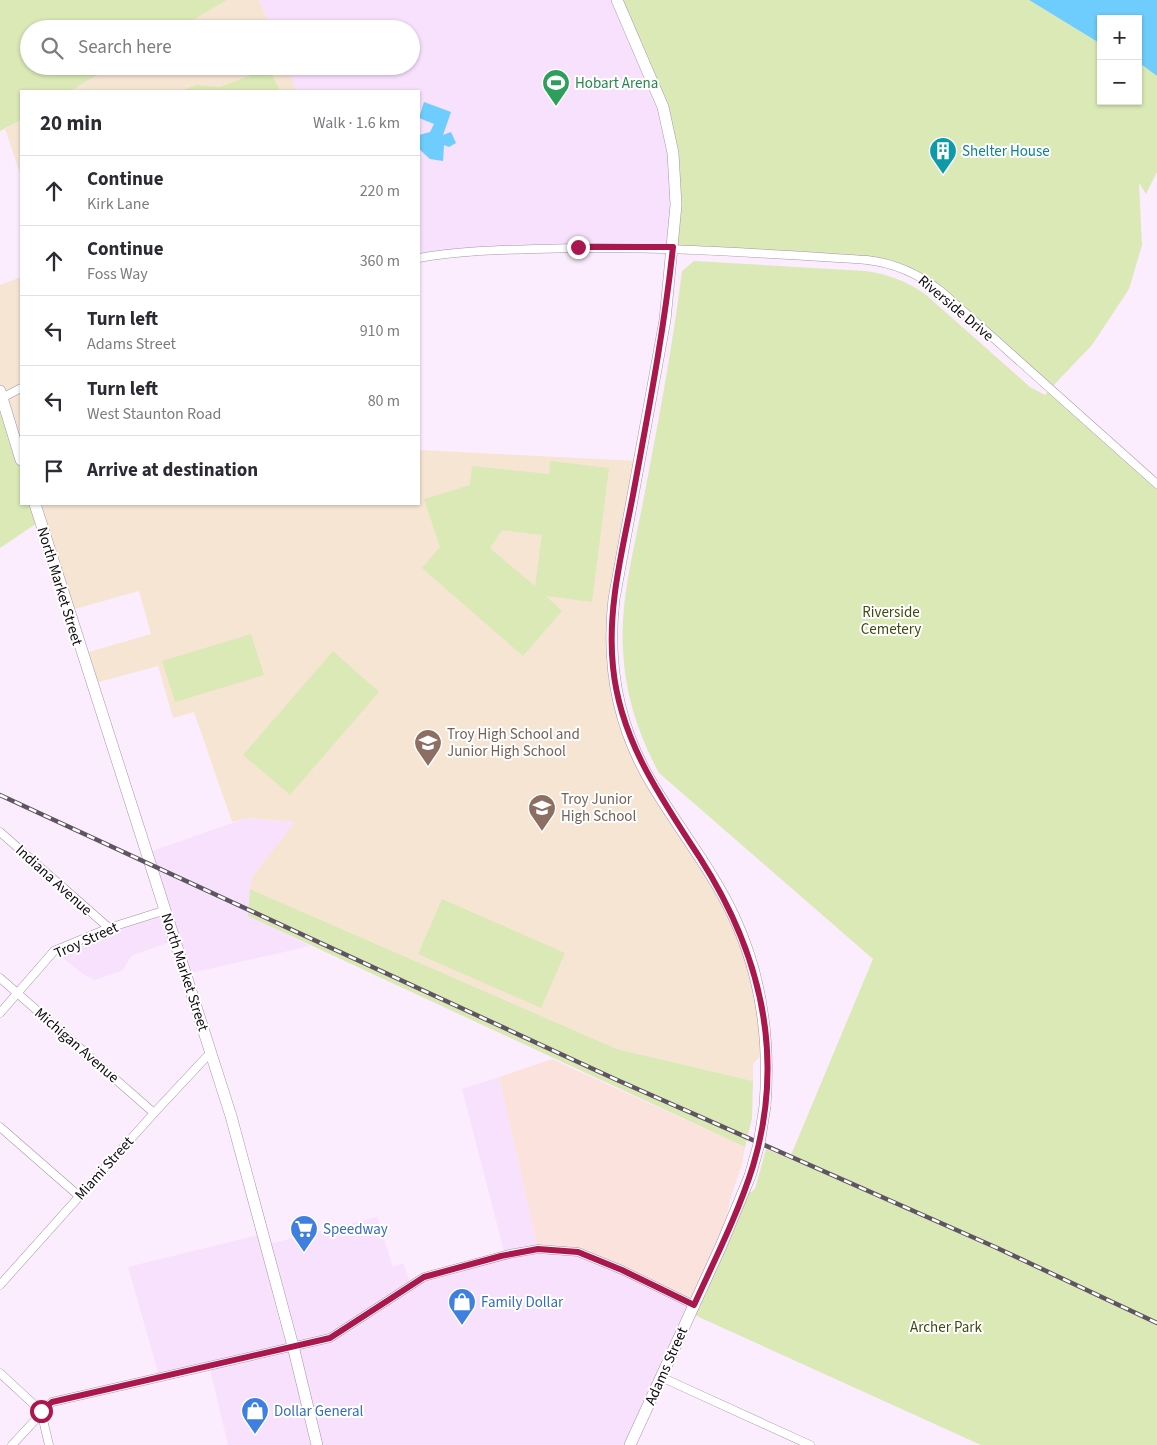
<!DOCTYPE html>
<html lang="en">
<head>
<meta charset="utf-8">
<style>
  :root { --surface:#fff; --page:#f2f2f3; --text:#2b2b33; --muted:#7c7c81; --line:#e1e1e2 }
  body { margin:0; font-family:"Source Sans 3",sans-serif; background:var(--page); color:var(--text) }
  .controls { position:absolute; right:15px; top:15px; display:grid; overflow:hidden; border-radius:0px; box-shadow:0 1px 4px #0004 }
  .controls button { width:45px; height:45px; display:grid; place-items:center; padding:0; border:0; border-bottom:1px solid var(--line); background:var(--surface); color:var(--text); font:25px sans-serif }
  .stop { position:absolute; width:15px; height:15px; margin:-11px; border:4px solid #aa174c; border-radius:50%; background:#fff }
  .stop.end { background:#aa174c; border-color:#fff; box-shadow:0 1px 5px #0008 }
  .list { margin:0; padding:0; list-style:none }
  h2 { display:flex; justify-content:space-between; align-items:center; height:65px; margin:0; padding:0 20px; font-size:21px }
  h2 small { font-size:16px; font-weight:400; color:var(--muted) }
  .list li { display:grid; grid-template-columns:32px 1fr auto; gap:15px; align-items:center; box-sizing:border-box; height:70px; padding:0 20px; border-top:1px solid var(--line) }
  .list b { display:block; font-size:19px; white-space:nowrap }
  .list p { margin:0; font-size:16px; white-space:nowrap; color:var(--muted) }
  .list em { font-size:16px; font-style:normal; color:var(--muted) }
  .icon { flex:none; width:28px; height:28px; fill:none; stroke:currentColor; stroke-width:2; stroke-linecap:round; stroke-linejoin:round }
  .map { position:relative; flex:none; width:1157px; height:1445px; overflow:hidden }
  .search { position:absolute; background:var(--surface); box-shadow:0 1px 4px #0004; left:20px; top:20px; width:400px; height:55px; display:flex; align-items:center; gap:12px; box-sizing:border-box; padding:0 18px; border-radius:28px; color:var(--muted); font-size:19px }
  .panel { position:absolute; background:var(--surface); box-shadow:0 1px 4px #0004; left:20px; top:90px; width:400px; height:415px; border-radius:0px }
  .map>svg:first-child { display:block }
</style>
</head>
<body>
<div class="map">
<svg width="1157" height="1445" viewBox="0 0 1157 1445">
  <rect width="100%" height="100%" fill="#fbedfd"/>
  <!-- built -->
  <path fill="#f8e1fc" d="M259,0H617L668,127L673,247H578L419,258V91H297L286,66H411V29H271Z
    M247,818L296,822L252,877L248,915L310,946L186,974L175,940L131,956L123,970L95,980L83,974L54,951L166,910L146,853Z
    M499,1077L538,1249L578,1252L694,1305L630,1445H228L209,1365L159,1376L128,1267L262,1234L265,1245L377,1217L393,1267L403,1263L411,1284L505,1255L462,1089Z"/>
  <!-- industrial -->
  <path fill="#fce2dd" d="M552,1059L745,1147L742,1164L730,1200L721,1246L694,1305L578,1252L538,1249L499,1077Z"/>
  <!-- education -->
  <path fill="#f7e5d4" d="M227,0H259L271,29H178Z
    M113,66H286L297,91H70Z
    M21,120V176L5,129Z
    M21,277V460L0,391V285Z
    M419,450L639,461L617,582L612,657L631,741L742,935L767,1049L753,1064V1081L617,1049L250,889L252,877L295,822L247,818L232,822L194,712L173,718L158,666L92,684L82,654L151,634L139,591L68,611L35,504H419Z"/>
  <!-- green -->
  <path fill="#dae9b6" fill-rule="evenodd" d="M0,0H227L178,29H29V66H113L70,91H21V120L0,131Z
    M617,0H1029L1101,44V101H1138V62L1157,76V172L1146,194L1139,183L1142,245L1129,289L1092,345L1050,389L1157,484V1445H981L690,1313L741,1199L755,1189L766,1149L961,1232L791,1155L873,959L659,773C638,734 625,694 623,650C620,602 633,554 642,507C657,429 672,351 682,271L694,261L865,271C888,274 906,281 925,294L1030,387L1045,395L1050,389L942,292L889,264L673,247L671,138Z
    M269,68L280,91H181L196,85L220,87Z
    M0,391L21,460V504H35L40,521L0,548Z
    M550,461L609,468L592,602L546,596L562,611L523,656L422,568L440,547L424,499L470,485L472,466L549,474ZM502,530L542,535L535,586L490,548Z
    M251,634L264,675L175,702L162,661Z
    M333,651L379,692L290,795L243,755Z
    M250,889L617,1049L753,1081L752,1118L745,1147L248,916Z
    M442,899L565,953L541,1008L418,954Z"/>
  <!-- water -->
  <path fill="#6ecdfc" d="M1029,0H1157V76L1138,62V19H1101V44Z
    M424,102L451,112L443,135L451,132L456,143L449,147L444,145L443,161L430,159L419,149V135L430,132L434,124L419,118Z"/>
  <g fill="none" stroke-linecap="round" stroke-linejoin="round">
    <defs>
      <path id="street" d="M419,258C457,251 497,250 536,249C648,245 756,253 867,260C895,263 919,274 942,292L1157,484
        M2,398L21,388
        M0,832L109,928
        M0,978L154,1113
        M0,1013L54,951L109,928L166,910
        M0,1127L79,1196
        M0,1285L154,1113L211,1052
        M0,1373L41,1411L49,1445
        M661,1377L810,1445
        M12,1445L52,1402L330,1338L424,1277L509,1254L538,1249L578,1252L622,1270L694,1305"/>
      <path id="secondary" d="M617,0L663,107L673,153L676,205L665,320L614,599C607,660 617,721 647,775C674,823 711,867 734,917C762,977 770,1041 765,1106
        M0,391L21,460
        M35,504L231,1116L293,1346L317,1445
        M630,1445L721,1246L750,1176"/>
    </defs>
    <!-- street casing -->
    <use href="#street" stroke="#a792ab" stroke-width="9"/>
    <!-- secondary casing -->
    <use href="#secondary" stroke="#a792ab" stroke-width="12"/>
    <!-- street -->
    <use href="#street" stroke="#fff" stroke-width="8"/>
    <!-- secondary -->
    <use href="#secondary" stroke="#fff" stroke-width="11"/>
    <defs>
      <path id="rail" d="M0,795L617,1080L995,1247L1157,1323"/>
    </defs>
    <!-- rail casing -->
    <use href="#rail" stroke="#5f5560" stroke-width="4.5"/>
    <!-- rail -->
    <use href="#rail" stroke="#fff" stroke-width="2.5" stroke-dasharray="8" stroke-linecap="butt"/>
    <defs>
      <path id="secondary-bridge" d="M750,1176L759,1144L765,1106"/>
    </defs>
    <!-- secondary-bridge casing -->
    <use href="#secondary-bridge" stroke="#a792ab" stroke-width="12" stroke-linecap="butt"/>
    <!-- secondary-bridge -->
    <use href="#secondary-bridge" stroke="#fff" stroke-width="11"/>
  </g>
  <g fill="none" stroke-linecap="round" stroke-linejoin="round">
    <!-- route -->
    <path stroke="#aa174c" stroke-width="6" d="M41,1411L52,1402L330,1338L424,1277L501,1256L538,1249L578,1252L622,1270L694,1305C715,1259 738,1214 753,1166C786,1056 760,952 700,858C661,798 620,740 613,667C607,609 622,552 633,495C648,413 664,331 673,247H578"/>
  </g>
  <!-- icons -->
  <defs>
    <symbol id="stadium-pin" viewBox="-11 -11 22 30"><path d="M0 17L-7.5 6A9.5 9.5 0 1 1 7.5 6Z" fill="#2e9e5b" stroke="#fff"/><path d="M0-5a6.5 5 0 1 0 0 10a6.5 5 0 1 0 0-10ZM-3.5-1.8h7v3.6h-7Z" fill="#fff"/></symbol>
    <symbol id="building-pin" viewBox="-11 -11 22 30"><path d="M0 17L-7.5 6A9.5 9.5 0 1 1 7.5 6Z" fill="#0f9aa8" stroke="#fff"/><path d="M-4-6H4V6H1V3H-1V6H-4ZM-2.5-4.3h1.7v1.8h-1.7ZM.8-4.3h1.7v1.8H.8ZM-2.5-1h1.7V.8h-1.7ZM.8-1h1.7V.8H.8Z" fill="#fff"/></symbol>
    <symbol id="school-pin" viewBox="-11 -11 22 30"><path d="M0 17L-7.5 6A9.5 9.5 0 1 1 7.5 6Z" fill="#8d6e63" stroke="#fff"/><path d="M0-5L7-2L0 1L-7-2ZM-4 1L0 2.5L4 1V4Q0 6-4 4Z" fill="#fff"/></symbol>
    <symbol id="supermarket-pin" viewBox="-11 -11 22 30"><path d="M0 17L-7.5 6A9.5 9.5 0 1 1 7.5 6Z" fill="#3f7fe0" stroke="#fff"/><path d="M-6-5.5h2.5l.6 2H6L4.5 2H-2.5L-4.4-4H-6ZM-1.5 3.2a1.3 1.3 0 1 0 .1 0ZM3 3.2a1.3 1.3 0 1 0 .1 0Z" fill="#fff"/></symbol>
    <symbol id="shop-pin" viewBox="-11 -11 22 30"><path d="M0 17L-7.5 6A9.5 9.5 0 1 1 7.5 6Z" fill="#3f7fe0" stroke="#fff"/><path d="M-5-2.5h2.3a2.7 3.5 0 0 1 5.4 0H5L5.5 6h-11ZM-1.5-2.5h3a1.5 2.3 0 0 0-3 0Z" fill="#fff"/></symbol>
  </defs>
  <g fill-rule="evenodd">
    <use href="#stadium-pin" x="540" y="67" width="32" height="43"/>
    <use href="#building-pin" x="927" y="135" width="32" height="43"/>
    <use href="#school-pin" x="412" y="727" width="32" height="43"/>
    <use href="#school-pin" x="526" y="792" width="32" height="43"/>
    <use href="#supermarket-pin" x="288" y="1213" width="32" height="43"/>
    <use href="#shop-pin" x="446" y="1286" width="32" height="43"/>
    <use href="#shop-pin" x="239" y="1395" width="32" height="43"/>
  </g>
  <g text-anchor="middle" stroke-width="4" stroke-linejoin="round" paint-order="stroke">
    <!-- leisure labels -->
    <g font-size="15" fill="#27864d" stroke="#fff" text-anchor="start">
      <text x="575" y="88">Hobart Arena</text>
    </g>
    <!-- culture labels -->
    <g font-size="15" fill="#0d838f" stroke="#fff" text-anchor="start">
      <text x="962" y="156">Shelter House</text>
    </g>
    <!-- street labels -->
    <g font-size="15" fill="#110a12" stroke="#fff">
      <text transform="translate(956 308) rotate(40)" y="5">Riverside Drive</text>
      <text transform="translate(60 586) rotate(73)" y="5">North Market Street</text>
      <text transform="translate(54 880) rotate(42)" y="5">Indiana Avenue</text>
      <text transform="translate(86 940) rotate(-24)" y="5">Troy Street</text>
      <text transform="translate(185 972) rotate(72)" y="5">North Market Street</text>
      <text transform="translate(77 1045) rotate(41)" y="5">Michigan Avenue</text>
      <text transform="translate(104 1168) rotate(-48)" y="5">Miami Street</text>
      <text transform="translate(666 1366) rotate(-66)" y="5">Adams Street</text>
    </g>
    <!-- park labels -->
    <g font-size="15" fill="#3e4b0c" stroke="#fff">
      <text x="891" y="617">Riverside<tspan x="891" dy="17">Cemetery</tspan></text>
      <text x="946" y="1332">Archer Park</text>
    </g>
    <!-- education labels -->
    <g font-size="15" fill="#785e54" stroke="#fff" text-anchor="start">
      <text x="447" y="739">Troy High School and<tspan x="447" dy="17">Junior High School</tspan></text>
      <text x="561" y="804">Troy Junior<tspan x="561" dy="17">High School</tspan></text>
    </g>
    <!-- shop labels -->
    <g font-size="15" fill="#366cbe" stroke="#fff" text-anchor="start">
      <text x="323" y="1234">Speedway</text>
      <text x="481" y="1307">Family Dollar</text>
      <text x="274" y="1416">Dollar General</text>
    </g>
  </g>
</svg>
<div class="controls">
<button>+</button>
<button>−</button>
</div>
<div class="stop" style="left:41px;top:1411px"></div>
<div class="stop end" style="left:578px;top:247px"></div>
<div class="search"><svg class="icon" aria-label="search" viewBox="0 0 24 24"><circle cx="10" cy="10" r="6"/><path d="M15 15l6 6"/></svg>Search here</div>
<section class="panel">
<h2>20 min<small>Walk · 1.6 km</small></h2>
<ul class="list">
<li><svg class="icon" aria-label="ahead" viewBox="0 0 24 24"><path d="M12 20V5M6 11l6-6 6 6"/></svg><div><b>Continue</b><p>Kirk Lane</p></div><em>220 m</em></li>
<li><svg class="icon" aria-label="ahead" viewBox="0 0 24 24"><path d="M12 20V5M6 11l6-6 6 6"/></svg><div><b>Continue</b><p>Foss Way</p></div><em>360 m</em></li>
<li><svg class="icon" aria-label="left" viewBox="0 0 24 24"><path d="M17 20v-9H6M10 6l-5 5 5 5"/></svg><div><b>Turn left</b><p>Adams Street</p></div><em>910 m</em></li>
<li><svg class="icon" aria-label="left" viewBox="0 0 24 24"><path d="M17 20v-9H6M10 6l-5 5 5 5"/></svg><div><b>Turn left</b><p>West Staunton Road</p></div><em>80 m</em></li>
<li><svg class="icon" aria-label="arrive" viewBox="0 0 24 24"><path d="M6 21V4h12l-3 4 3 4H6"/></svg><div><b>Arrive at destination</b></div></li>
</ul>
</section>
</div>
</body>
</html>
